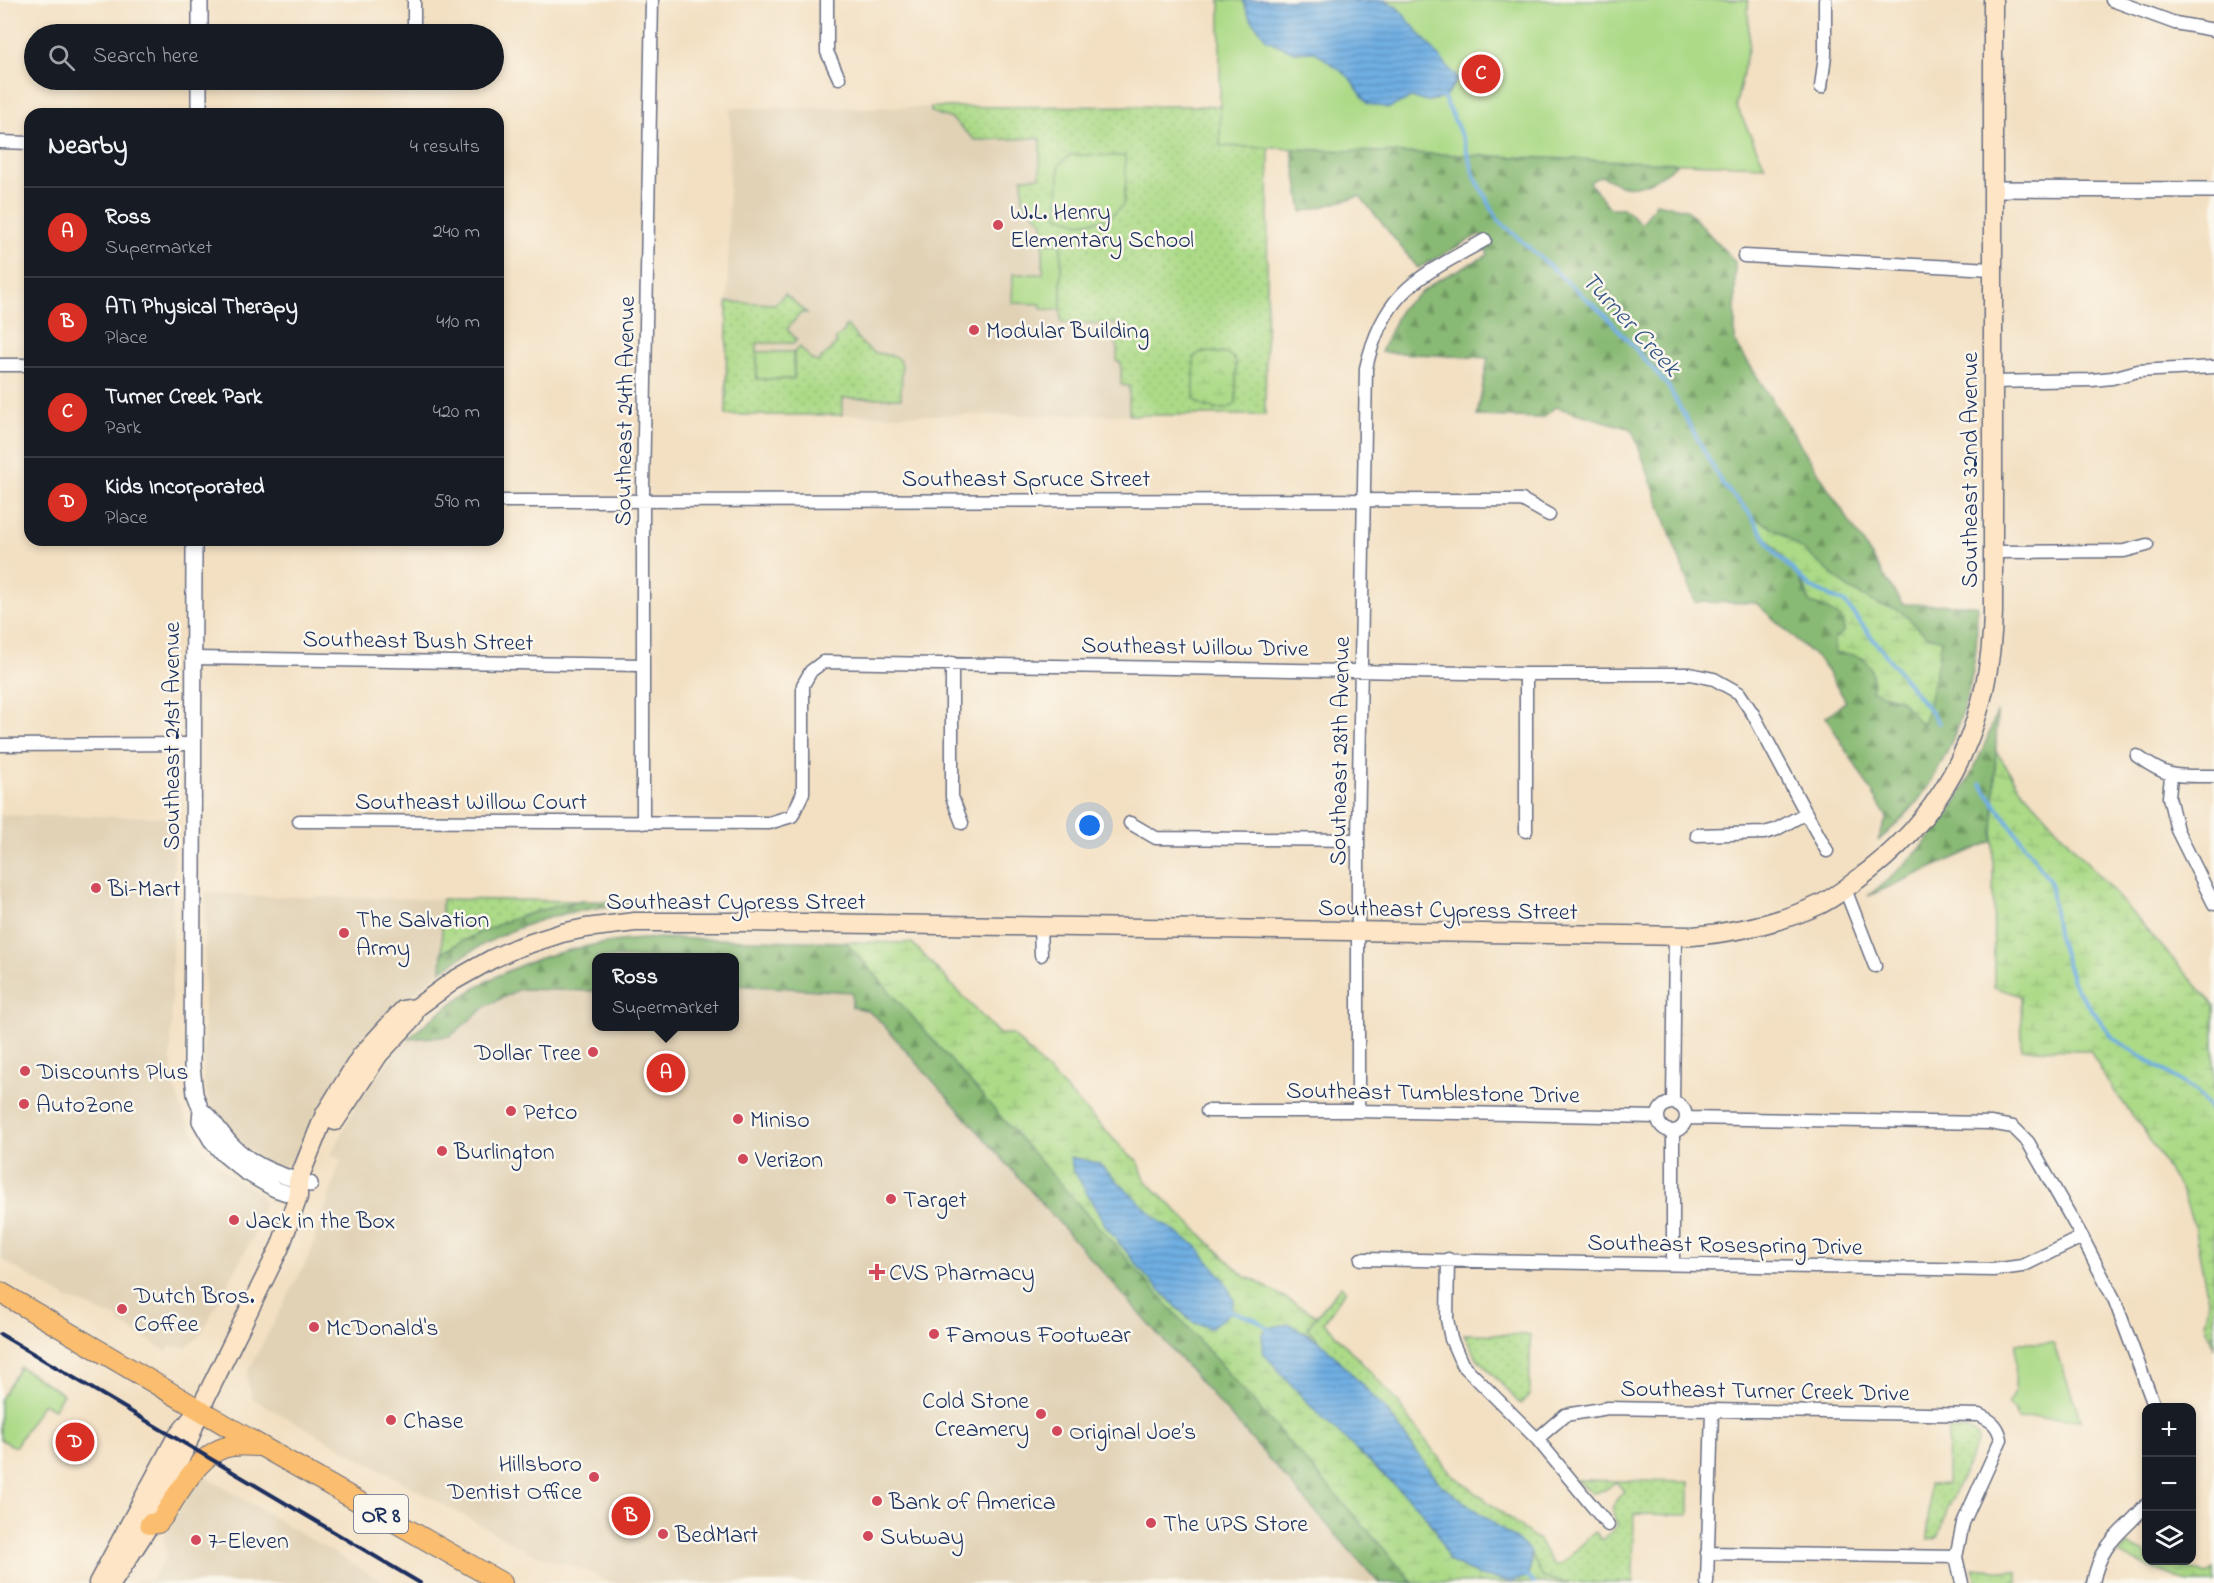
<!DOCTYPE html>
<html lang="en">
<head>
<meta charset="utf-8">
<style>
  :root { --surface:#171b24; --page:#242831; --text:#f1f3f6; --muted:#9ea1a6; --line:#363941; --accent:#d93025 }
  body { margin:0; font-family:"Indie Flower",sans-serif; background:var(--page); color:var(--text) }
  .controls { position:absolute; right:18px; bottom:18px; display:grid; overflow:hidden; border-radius:12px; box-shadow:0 3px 9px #0003 }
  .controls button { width:54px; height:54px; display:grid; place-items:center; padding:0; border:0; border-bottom:2px solid var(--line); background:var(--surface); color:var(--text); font:30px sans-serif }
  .you { position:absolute; left:1090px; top:826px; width:21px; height:21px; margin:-15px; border:4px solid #fff; border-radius:50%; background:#1a73e8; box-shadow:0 0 0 9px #1a73e833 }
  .badge { display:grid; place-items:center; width:39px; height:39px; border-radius:50%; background:var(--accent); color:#fff; font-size:20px; font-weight:700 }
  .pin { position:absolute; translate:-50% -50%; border:3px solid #fff; box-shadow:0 2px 6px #0006 }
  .popup { position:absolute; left:592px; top:953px; width:147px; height:78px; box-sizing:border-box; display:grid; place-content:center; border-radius:12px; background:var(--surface); filter:drop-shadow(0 2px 4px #0005); font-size:20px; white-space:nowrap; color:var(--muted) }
  .popup b { font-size:22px; color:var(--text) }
  .popup::after { content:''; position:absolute; left:50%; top:100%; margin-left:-12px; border:12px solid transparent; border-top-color:var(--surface) }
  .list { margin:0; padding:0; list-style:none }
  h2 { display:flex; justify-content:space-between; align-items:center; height:78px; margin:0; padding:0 24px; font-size:26px }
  h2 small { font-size:20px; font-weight:400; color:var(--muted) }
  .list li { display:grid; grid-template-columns:39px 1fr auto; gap:18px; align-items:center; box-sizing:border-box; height:90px; padding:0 24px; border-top:2px solid var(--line) }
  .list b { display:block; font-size:22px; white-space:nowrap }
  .list p { margin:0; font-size:20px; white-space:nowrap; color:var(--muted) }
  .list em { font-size:20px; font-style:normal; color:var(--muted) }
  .icon { flex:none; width:33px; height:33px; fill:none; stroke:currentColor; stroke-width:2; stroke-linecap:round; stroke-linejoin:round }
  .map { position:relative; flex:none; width:2214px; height:1583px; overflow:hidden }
  .search { position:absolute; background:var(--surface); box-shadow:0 3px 9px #0003; left:24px; top:24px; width:480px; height:66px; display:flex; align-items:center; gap:15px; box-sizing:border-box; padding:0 21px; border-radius:33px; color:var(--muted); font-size:22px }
  .panel { position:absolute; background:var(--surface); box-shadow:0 3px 9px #0003; left:24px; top:108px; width:480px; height:438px; border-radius:18px }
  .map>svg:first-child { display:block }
</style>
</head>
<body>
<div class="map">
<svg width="2214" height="1583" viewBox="0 0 2214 1583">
  <defs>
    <pattern id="grass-dots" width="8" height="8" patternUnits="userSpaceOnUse" patternTransform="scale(1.5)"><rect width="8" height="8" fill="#acda87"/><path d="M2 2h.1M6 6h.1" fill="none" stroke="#93bb77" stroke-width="1.8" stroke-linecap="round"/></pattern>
    <pattern id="forest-firs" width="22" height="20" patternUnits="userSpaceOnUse" patternTransform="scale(1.5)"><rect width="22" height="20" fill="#89ba74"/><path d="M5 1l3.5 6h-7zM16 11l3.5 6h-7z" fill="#6f9862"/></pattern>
    <pattern id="wetland-marsh" width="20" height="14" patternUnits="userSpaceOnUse" patternTransform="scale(1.5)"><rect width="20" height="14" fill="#acda87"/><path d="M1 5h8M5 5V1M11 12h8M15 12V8" fill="none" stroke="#93bb77"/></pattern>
    <pattern id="water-rules" width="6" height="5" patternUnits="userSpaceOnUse" patternTransform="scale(1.5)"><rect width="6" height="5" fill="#6faee2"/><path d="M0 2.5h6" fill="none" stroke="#5a8eba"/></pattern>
  </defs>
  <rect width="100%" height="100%" fill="#fbf7ec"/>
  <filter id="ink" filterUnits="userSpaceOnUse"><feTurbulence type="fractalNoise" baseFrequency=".0167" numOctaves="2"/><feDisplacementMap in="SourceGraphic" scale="12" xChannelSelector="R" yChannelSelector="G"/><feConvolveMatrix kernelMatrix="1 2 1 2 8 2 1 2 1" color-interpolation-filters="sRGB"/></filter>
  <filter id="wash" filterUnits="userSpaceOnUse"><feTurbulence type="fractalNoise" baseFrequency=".008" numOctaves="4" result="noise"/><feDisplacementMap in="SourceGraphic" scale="24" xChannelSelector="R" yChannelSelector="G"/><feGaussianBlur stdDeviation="1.35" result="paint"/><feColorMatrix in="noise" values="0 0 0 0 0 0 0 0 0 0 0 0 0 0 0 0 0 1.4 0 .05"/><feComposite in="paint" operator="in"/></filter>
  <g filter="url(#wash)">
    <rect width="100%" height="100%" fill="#f3e0c3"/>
    <!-- built -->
    <path fill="#e1d2b6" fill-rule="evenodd" d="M1220,106V146L1269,148L1265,415H726L730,108Z
      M0,815L174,817L171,1059L174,1086L185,1117L201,1146L227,1173L261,1195L264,1204L252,1239L199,1337L186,1347H168V1352L119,1323L120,1320L110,1314L108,1316L91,1307L68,1299L0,1259Z
      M206,892L251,896L442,899L441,971L398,1007L310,1127L294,1161L281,1168L267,1165L224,1130L211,1107L204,1081L203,1062Z
      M658,938L846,942L1414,1583H610L592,1573L531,1553L253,1399L248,1383L247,1373L310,1254L341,1160L330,1155L359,1100L395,1053L425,1024L461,996L490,978L532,960L599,943ZM597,958H735V1026H597Z
      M201,1474L385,1583H132L138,1580L150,1581L167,1554L163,1537Z"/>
    <!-- grass -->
    <path fill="url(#grass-dots)" stroke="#648472" stroke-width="1.5" d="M1220,106V146L1269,148L1265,415H1129V386L1121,385V362L1117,361V324L1061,323V243H1043V222L1023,202L1022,178L1040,177V138L975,140L952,119L931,112V107Z
      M785,294L807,313H801L787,329L797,340L793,343H757V379H794V352L800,347L812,360L818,362L837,343L835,340L846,329L844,327L847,325C855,335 864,349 876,353C888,356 896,352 902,365L901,398H843L842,415H726L727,302L775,304Z
      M442,899L582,901C532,910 485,926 442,953Z
      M1341,1286L1346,1290L1324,1322L1399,1403L1401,1408L1450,1473L1539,1541L1553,1564L1560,1565L1595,1532L1603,1540L1618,1525C1609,1512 1613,1501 1624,1491L1616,1482L1605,1490L1593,1492L1575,1480L1689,1482V1515L1634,1514L1633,1583H1570L1543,1578L1529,1550L1440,1484L1386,1410L1307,1328Z
      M1464,1334L1530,1335V1395L1520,1404L1477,1358Z
      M1948,1430C1960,1430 1976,1426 1978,1441L1947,1510L1939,1536L1935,1539L1928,1540L1929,1484H1947Z
      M1973,1568L2017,1572V1583H1977Z"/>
    <!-- forest -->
    <path fill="url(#forest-firs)" stroke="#527469" stroke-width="1.5" fill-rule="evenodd" d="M1292,149L1678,163C1664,175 1644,189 1624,186C1617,185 1608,179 1601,176L1589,182L1610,208H1623L1642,224L1656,203L1686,209L1735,262V342L1902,604L1977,605C1976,622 1978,640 1975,656C1969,706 1949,757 1920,798C1908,814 1893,828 1878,841L1887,817L1826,717L1846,701L1821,662L1756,603L1695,602L1632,429L1555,407L1543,418L1477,416L1488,358L1381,352L1401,308L1438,280L1488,255L1480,234L1418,268L1360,196L1302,212ZM1778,531L1813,558L1849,589L1877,604L1899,610L1926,635L1934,638L1922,724L1900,699L1885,696L1868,662L1852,653L1843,632L1844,621L1825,608L1810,603Z
      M1997,712L1993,841L1868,896C1936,843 1969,794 1997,712Z
      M582,901L643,902C620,905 596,907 573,912C526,921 480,943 441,971L442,953C485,926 531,910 582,901Z
      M658,938L846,942L1414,1583H1379L878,1019L866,1010L852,1007V992L735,985V958H597V991L520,989L488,1005L450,1036L408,1039C483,970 556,943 658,938Z"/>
    <!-- wetland -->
    <path fill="url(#wetland-marsh)" stroke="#648472" stroke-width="1.5" d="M1201,352C1213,353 1230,350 1236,362V403C1227,414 1201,409 1194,398V357Z
      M1748,514L1778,531L1813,558L1849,589L1877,604L1899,610L1926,635L1942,640L1928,710L1922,725L1900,699L1872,691C1876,661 1863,652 1835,654L1834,639L1843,632L1844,621L1825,608L1810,603L1803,583Z
      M1996,751L2019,786L2214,1005V1349L2205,1323L2208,1299L2194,1226L2182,1192L2145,1132L2107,1081L2090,1050L2022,1049L2021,996L1994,987L1993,841Z
      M846,942L912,943L999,1034H1012L1130,1156L1137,1160L1146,1181L1245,1277L1254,1280L1317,1316L1307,1328L1322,1343L1304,1331L1317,1413L1418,1507L1435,1528L1449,1561L1529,1576L1531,1554L1543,1578L1570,1583H1414Z
      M2126,1545L2146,1553V1560L2168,1561L2207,1575L2214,1569V1583H2189L2119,1555Z"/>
    <!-- park -->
    <path fill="#acda87" stroke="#648472" stroke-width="1.5" d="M1220,0H1748L1749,44L1736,105L1765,166L1220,146Z
      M1070,155L1125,156L1126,181L1123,205L1108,219L1081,223L1058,216L1059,165Z
      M1043,243H1061V310L1041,309V304L1012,303L1013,274H1043Z
      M757,352H793L794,379H757Z
      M2016,1343H2053L2081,1420L2033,1417L2018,1420L2014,1410L2008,1403L2015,1391Z
      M20,1367L63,1394L54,1409L43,1403L15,1447L0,1439V1399Z"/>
    <!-- water -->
    <path fill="url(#water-rules)" stroke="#456ea0" stroke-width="1.5" d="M1243,0H1384L1398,8L1458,79L1444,98L1428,101L1410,98L1389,108L1368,104L1349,77L1314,51L1294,52L1267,40L1249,16Z
      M1070,1157L1098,1163L1158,1220L1196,1246L1224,1280L1234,1300L1231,1312L1210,1328L1192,1322L1147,1277L1107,1228L1073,1169Z
      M1289,1324L1322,1343L1386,1410L1440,1484L1530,1550L1531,1554L1529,1576L1512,1582L1480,1576L1449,1561L1435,1528L1418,1507L1317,1413L1264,1354L1262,1335L1268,1328Z"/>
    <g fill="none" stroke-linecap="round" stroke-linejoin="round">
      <!-- stream -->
      <path stroke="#6faee2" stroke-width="4" d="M1441,97L1444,98L1463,139L1475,177L1498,220L1608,318L1668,386L1723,485L1747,510L1776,554L1810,587L1845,603L1939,723
        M1981,784L2050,881L2057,933L2075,987L2113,1038L2197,1092L2214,1114
        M1228,1310L1257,1320L1268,1328L1269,1333
        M1526,1575L1534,1583"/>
    </g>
  </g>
  <g filter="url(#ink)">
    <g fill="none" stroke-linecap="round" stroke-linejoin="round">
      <defs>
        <path id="minor" d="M827,0V52L839,78
          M2112,0L2175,23L2214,30
          M414,34V0
          M1821,87L1825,55V0
          M0,142L30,143
          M1744,256L1992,269
          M0,365H30
          M1992,382L2092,380L2112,378L2138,371L2214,367
          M498,501L1522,500L1549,515
          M1993,552L2124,551L2147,545
          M193,658L642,665
          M952,663V797L962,823
          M1526,674V831
          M0,745L192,744
          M2137,756C2169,779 2176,776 2214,776
          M2171,776L2169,797L2177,830L2214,904
          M1806,813L1827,851
          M299,821L769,823L792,816L803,793V685L811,671L823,662L1526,674H1690L1714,679L1739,693L1753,714L1806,813L1775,830L1764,833L1697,835
          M643,823V489L652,0
          M1130,823L1156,838L1358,840
          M1845,889L1875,966
          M1040,927L1041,955
          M1658 1117a14 14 0 1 1 28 0a14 14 0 1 1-28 0Z
          M1673,1103L1675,937
          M1207,1111H1358L1657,1117
          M1358,1111V840L1366,368C1384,289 1420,277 1485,240
          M1686,1118L1990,1123L2013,1127L2028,1142L2082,1237L2115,1301L2155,1408
          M1361,1259L1993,1270L2022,1266L2082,1237
          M1448,1259L1447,1319L1451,1339L1462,1364L1537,1439L1608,1525
          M1673,1264V1132
          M1537,1439L1565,1415L1608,1408L1979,1415C1992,1421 1998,1425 2001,1439L1963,1523L1956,1557L1962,1583
          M1707,1553L1956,1557
          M1707,1583L1712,1410
          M2093,1583C2101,1541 2122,1534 2146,1505"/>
        <path id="tertiary" d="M200,34V0
          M199,114V80
          M1992,189L2214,190
          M194,540C193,715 194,891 192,1066L195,1094L201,1110L200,1121L211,1140L222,1153L244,1171L275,1189L298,1197
          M201,1110C214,1119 220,1133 232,1145C253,1167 281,1176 310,1184"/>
        <path id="secondary" d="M335,1121L379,1054L412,1019L416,1008
          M98,1583L176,1438L193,1417
          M112,1583L150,1524L151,1513L187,1445L200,1409L280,1247L298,1197V1181L325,1114L361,1056L403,1010L416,1008L453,981L492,959L516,948L562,933L586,928L635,922H743L1693,936C1738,932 1780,923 1821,904C1839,895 1854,882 1870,870C1953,805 1991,715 1993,612V0"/>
        <path id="primary" d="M0,1292L261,1446L502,1583
          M150,1524L158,1523L162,1518C179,1494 200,1449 232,1446C242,1445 252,1446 261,1446"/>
      </defs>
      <!-- minor casing -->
      <use href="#minor" stroke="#676d81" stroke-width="15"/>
      <!-- tertiary casing -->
      <use href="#tertiary" stroke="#676d81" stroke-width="18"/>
      <!-- secondary casing -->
      <use href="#secondary" stroke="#676d81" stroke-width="21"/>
      <!-- primary casing -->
      <use href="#primary" stroke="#676d81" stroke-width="22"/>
      <!-- minor -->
      <use href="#minor" stroke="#fff" stroke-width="12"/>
      <!-- tertiary -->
      <use href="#tertiary" stroke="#fff" stroke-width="15"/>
      <!-- secondary -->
      <use href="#secondary" stroke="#fde5c5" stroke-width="18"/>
      <!-- primary -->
      <use href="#primary" stroke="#fbbd6e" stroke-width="20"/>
      <!-- rail -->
      <path stroke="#1b2f5e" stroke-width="4" d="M0,1334L420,1583"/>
    </g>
  </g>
  <!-- markers -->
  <g fill="#d1495b" stroke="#fbf7ec" stroke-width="2">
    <circle cx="998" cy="225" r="6"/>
    <circle cx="974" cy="330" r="6"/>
    <circle cx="96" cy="888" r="6"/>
    <circle cx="344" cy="933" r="6"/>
    <circle cx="593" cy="1052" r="6"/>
    <circle cx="25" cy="1071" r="6"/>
    <circle cx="24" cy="1104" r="6"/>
    <circle cx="511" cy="1111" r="6"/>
    <circle cx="738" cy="1119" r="6"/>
    <circle cx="442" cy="1151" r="6"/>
    <circle cx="743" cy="1159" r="6"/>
    <circle cx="891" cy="1199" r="6"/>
    <circle cx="234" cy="1220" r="6"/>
    <path d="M874 1263h6v6h6v6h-6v6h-6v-6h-6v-6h6z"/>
    <circle cx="122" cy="1309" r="6"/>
    <circle cx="314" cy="1327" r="6"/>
    <circle cx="934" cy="1334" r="6"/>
    <circle cx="1041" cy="1414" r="6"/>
    <circle cx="391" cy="1420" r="6"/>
    <circle cx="1057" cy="1431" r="6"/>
    <circle cx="594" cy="1477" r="6"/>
    <circle cx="877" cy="1501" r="6"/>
    <circle cx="1151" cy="1523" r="6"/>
    <circle cx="663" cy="1534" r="6"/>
    <circle cx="868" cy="1536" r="6"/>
    <circle cx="196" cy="1540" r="6"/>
  </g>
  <g text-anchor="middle" stroke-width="5" stroke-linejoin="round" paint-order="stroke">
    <!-- shield labels -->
    <rect fill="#fbf7ec" stroke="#5e6b89" stroke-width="1.5" x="354" y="1495" width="54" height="38" rx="4.5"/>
    <g font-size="22" font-weight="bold" fill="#1b2f5e">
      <text x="381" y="1522">OR 8</text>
    </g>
    <!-- poi labels -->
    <g font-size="24" fill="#1b2f5e" stroke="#fbf7ec" text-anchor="start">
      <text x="1010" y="219">W.L. Henry<tspan x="1010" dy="28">Elementary School</tspan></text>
      <text x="986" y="338">Modular Building</text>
      <text x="108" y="896">Bi-Mart</text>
      <text x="356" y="927">The Salvation<tspan x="356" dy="28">Army</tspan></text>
      <text x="581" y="1060" text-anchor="end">Dollar Tree</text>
      <text x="37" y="1079">Discounts Plus</text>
      <text x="36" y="1112">AutoZone</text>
      <text x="523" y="1119">Petco</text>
      <text x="750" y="1127">Miniso</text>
      <text x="454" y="1159">Burlington</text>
      <text x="755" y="1167">Verizon</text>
      <text x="903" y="1207">Target</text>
      <text x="246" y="1228">Jack in the Box</text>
      <text x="889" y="1280">CVS Pharmacy</text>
      <text x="134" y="1303">Dutch Bros.<tspan x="134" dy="28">Coffee</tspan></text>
      <text x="326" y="1335">McDonald's</text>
      <text x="946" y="1342">Famous Footwear</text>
      <text x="1029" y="1408" text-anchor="end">Cold Stone<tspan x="1029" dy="28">Creamery</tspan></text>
      <text x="403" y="1428">Chase</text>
      <text x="1069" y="1439">Original Joe’s</text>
      <text x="582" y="1471" text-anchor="end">Hillsboro<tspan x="582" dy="28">Dentist Office</tspan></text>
      <text x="889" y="1509">Bank of America</text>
      <text x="1163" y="1531">The UPS Store</text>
      <text x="675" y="1542">BedMart</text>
      <text x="880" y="1544">Subway</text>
      <text x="208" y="1548">7-Eleven</text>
    </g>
    <!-- street labels -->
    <g font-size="24" fill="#1b2f5e" stroke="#fbf7ec">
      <text transform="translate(624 411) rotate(-89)" y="8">Southeast 24th Avenue</text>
      <text transform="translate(1969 470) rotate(-90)" y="8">Southeast 32nd Avenue</text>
      <text x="1026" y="486">Southeast Spruce Street</text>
      <text transform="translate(418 640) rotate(1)" y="8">Southeast Bush Street</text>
      <text transform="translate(1195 646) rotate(1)" y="8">Southeast Willow Drive</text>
      <text transform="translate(171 736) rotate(-90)" y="8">Southeast 21st Avenue</text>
      <text transform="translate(1339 751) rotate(-89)" y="8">Southeast 28th Avenue</text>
      <text x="471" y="809">Southeast Willow Court</text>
      <text x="736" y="909">Southeast Cypress Street</text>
      <text transform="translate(1448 909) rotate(1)" y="8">Southeast Cypress Street</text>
      <text transform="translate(1433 1092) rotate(1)" y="8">Southeast Tumblestone Drive</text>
      <text transform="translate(1725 1244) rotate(1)" y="8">Southeast Rosespring Drive</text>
      <text transform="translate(1765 1390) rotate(1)" y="8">Southeast Turner Creek Drive</text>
    </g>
    <!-- water labels -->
    <g font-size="26" font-style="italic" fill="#345586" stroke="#fbf7ec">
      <text transform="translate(1632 323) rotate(47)" y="9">Turner Creek</text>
    </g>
  </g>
</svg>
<div class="controls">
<button>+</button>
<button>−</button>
<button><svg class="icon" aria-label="layers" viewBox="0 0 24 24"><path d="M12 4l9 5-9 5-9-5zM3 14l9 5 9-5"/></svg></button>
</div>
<div class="you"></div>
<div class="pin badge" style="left:666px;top:1073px">A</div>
<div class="popup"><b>Ross</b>Supermarket</div>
<div class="pin badge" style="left:631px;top:1516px">B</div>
<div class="pin badge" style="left:1481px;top:74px">C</div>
<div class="pin badge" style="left:75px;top:1442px">D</div>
<div class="search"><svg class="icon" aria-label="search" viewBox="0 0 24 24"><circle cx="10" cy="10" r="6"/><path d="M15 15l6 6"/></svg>Search here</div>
<section class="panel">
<h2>Nearby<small>4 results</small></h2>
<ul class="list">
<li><span class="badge">A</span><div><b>Ross</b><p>Supermarket</p></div><em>240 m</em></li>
<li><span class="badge">B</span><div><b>ATI Physical Therapy</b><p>Place</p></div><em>410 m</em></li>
<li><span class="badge">C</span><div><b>Turner Creek Park</b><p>Park</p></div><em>420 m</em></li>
<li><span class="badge">D</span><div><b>Kids Incorporated</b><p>Place</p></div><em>590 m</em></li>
</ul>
</section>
</div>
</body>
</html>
